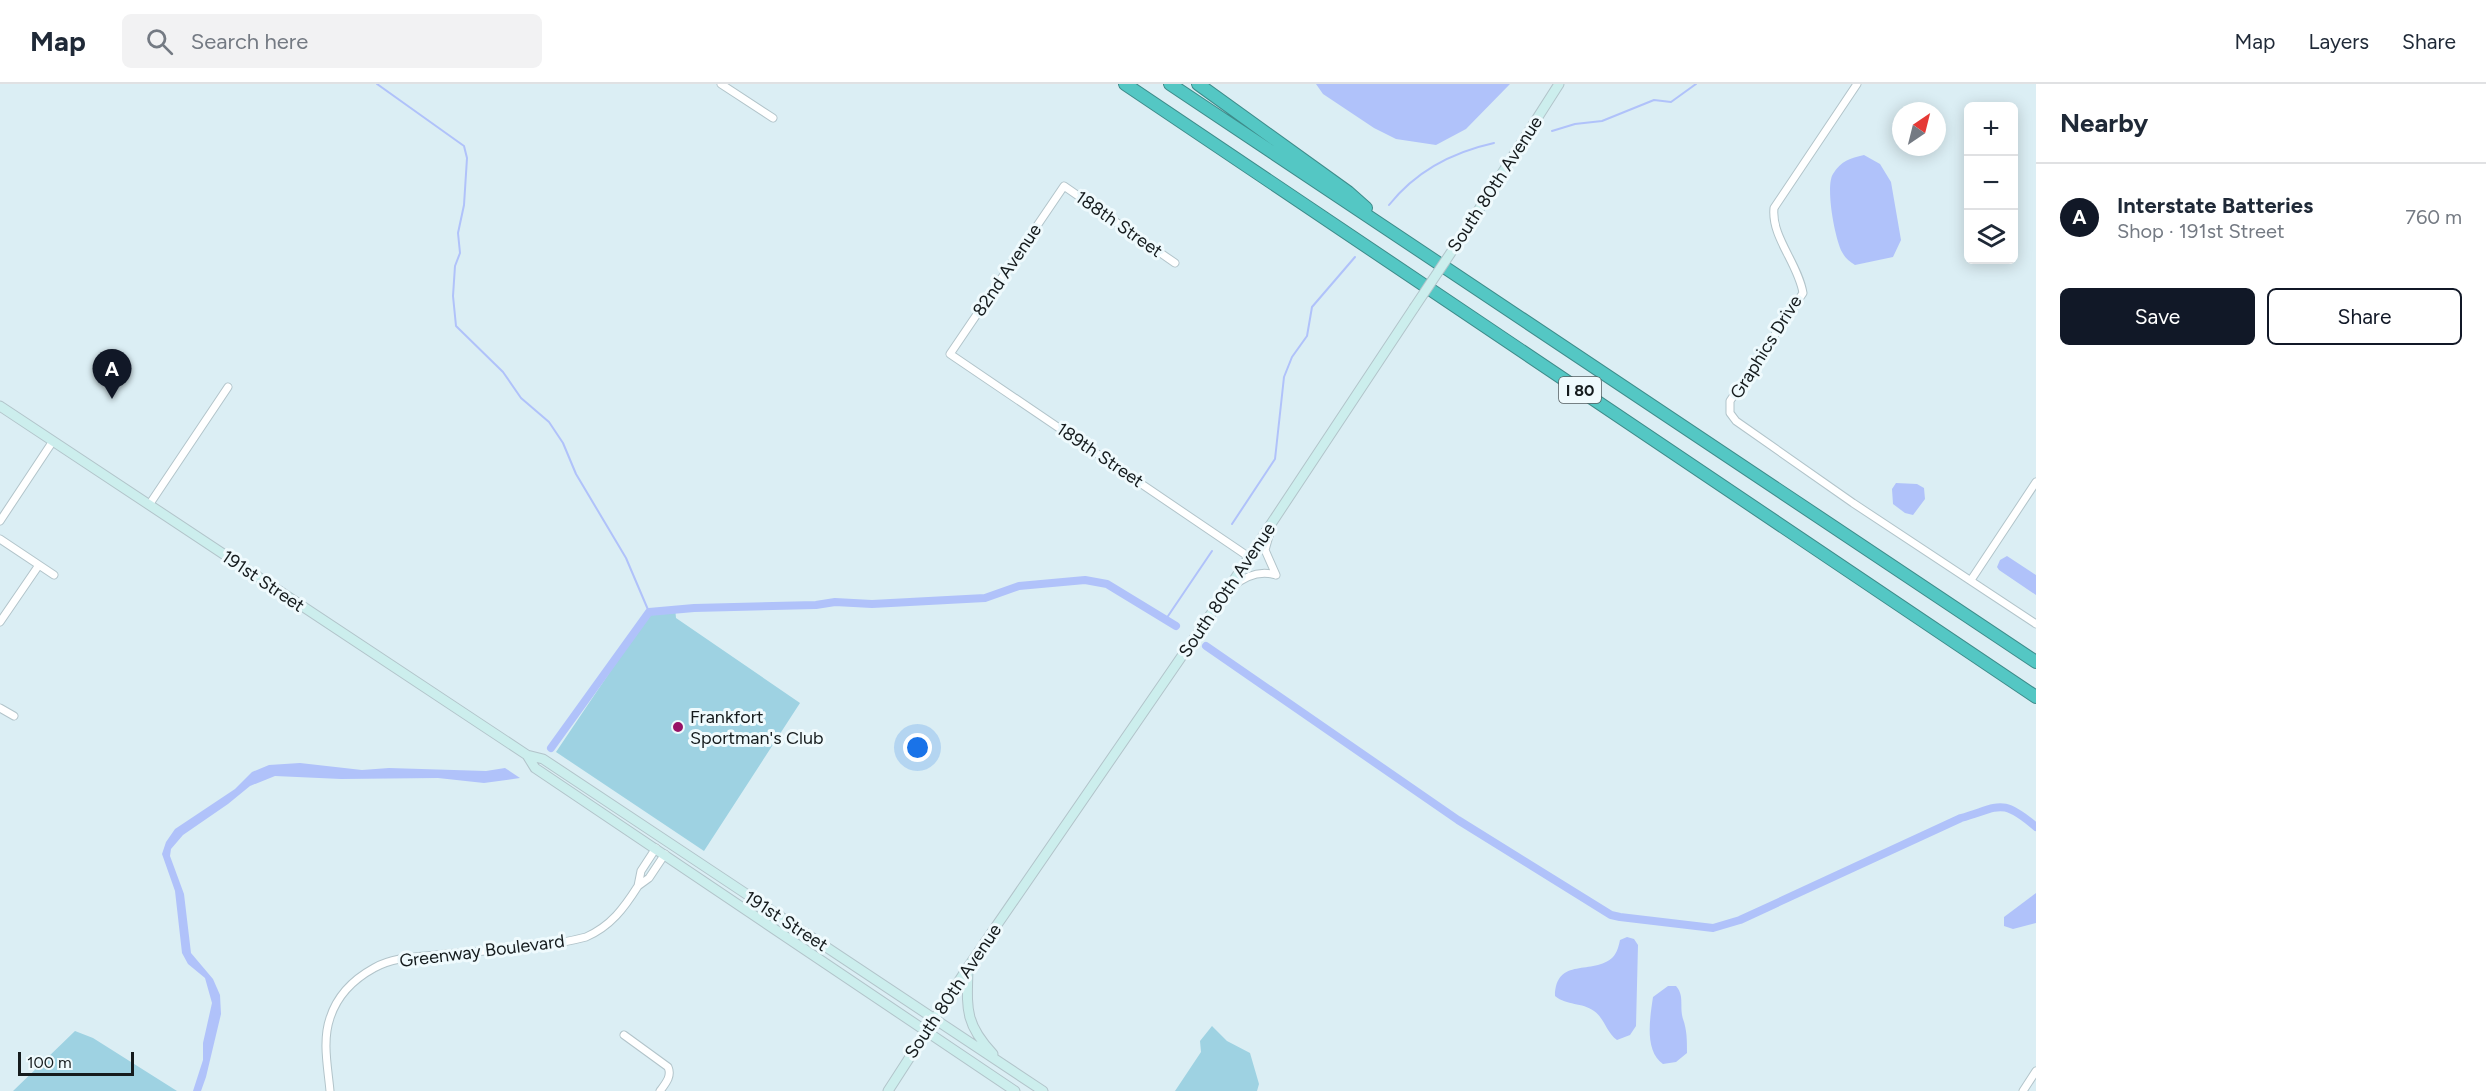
<!DOCTYPE html>
<html lang="en">
<head>
<meta charset="utf-8">
<style>
  :root { --surface:#fff; --page:#f2f2f3; --text:#1f2937; --muted:#747a83; --line:#e0e1e3; --accent:#111827 }
  body { margin:0; font-family:Figtree,sans-serif; background:var(--page); color:var(--text) }
  .controls { position:absolute; right:18px; top:18px; display:grid; overflow:hidden; border-radius:9px; box-shadow:0 3px 15px #0003 }
  .controls button { width:54px; height:54px; display:grid; place-items:center; padding:0; border:0; border-bottom:2px solid var(--line); background:var(--surface); color:var(--text); font:30px sans-serif }
  .compass { position:absolute; left:1892px; top:18px; width:54px; height:54px; border-radius:50%; background:var(--surface); box-shadow:0 3px 15px #0003; rotate:35deg }
  .scale { position:absolute; left:18px; bottom:15px; width:116px; box-sizing:border-box; padding-left:6px; border:3px solid #151b1d; border-top:0; font-size:16px; line-height:21px; white-space:nowrap; color:#151b1d; -webkit-text-stroke:4px #effafd; paint-order:stroke }
  .you { position:absolute; left:918px; top:664px; width:21px; height:21px; margin:-15px; border:4px solid #fff; border-radius:50%; background:#1a73e8; box-shadow:0 0 0 9px #1a73e833 }
  .badge { display:grid; place-items:center; width:39px; height:39px; border-radius:50%; background:var(--accent); color:#fff; font-size:20px; font-weight:700 }
  .pin { position:absolute; translate:-50% -50px; filter:drop-shadow(0 2px 3px #0008) }
  .pin::after { content:''; position:absolute; top:32px; width:21px; height:18px; background:inherit; clip-path:polygon(0 0,100% 0,50% 100%) }
  .list { margin:0; padding:0; list-style:none }
  h2 { display:flex; justify-content:space-between; align-items:center; height:78px; margin:0; padding:0 24px; font-size:26px }
  h2 small { font-size:20px; font-weight:400; color:var(--muted) }
  .list li { display:grid; grid-template-columns:39px 1fr auto; gap:18px; align-items:center; box-sizing:border-box; height:108px; padding:0 24px; border-top:2px solid var(--line) }
  .list b { display:block; font-size:22px; white-space:nowrap }
  .list p { margin:0; font-size:20px; white-space:nowrap; color:var(--muted) }
  .list em { font-size:20px; font-style:normal; color:var(--muted) }
  .actions { display:flex; gap:12px; padding:18px 24px }
  .actions a { flex:1; padding:14px 0; border:2px solid var(--accent); border-radius:9px; text-align:center; font-size:21px; color:var(--accent) }
  .actions .main { background:var(--accent); color:#fff }
  .icon { flex:none; width:33px; height:33px; fill:none; stroke:currentColor; stroke-width:2; stroke-linecap:round; stroke-linejoin:round }
  .map { position:relative; flex:none; width:2036px; height:1007px; overflow:hidden }
  header { display:flex; align-items:center; gap:36px; box-sizing:border-box; height:84px; padding:0 30px; background:var(--surface); border-bottom:2px solid var(--line) }
  header strong { font-size:28px }
  nav { display:flex; gap:33px; margin-inline-start:auto; font-size:21px }
  .search { width:420px; height:54px; background:var(--page); display:flex; align-items:center; gap:15px; box-sizing:border-box; padding:0 21px; border-radius:9px; color:var(--muted); font-size:22px }
  main { display:flex }
  aside { flex:1; background:var(--surface) }
  .map>svg:first-child { display:block }
</style>
</head>
<body>
<header>
<strong>Map</strong>
<div class="search"><svg class="icon" aria-label="search" viewBox="0 0 24 24"><circle cx="10" cy="10" r="6"/><path d="M15 15l6 6"/></svg>Search here</div>
<nav><a>Map</a><a>Layers</a><a>Share</a></nav>
</header>
<main>
<div class="map">
<svg width="2036" height="1007" viewBox="0 0 2036 1007">
  <rect width="100%" height="100%" fill="#dbeef4"/>
  <!-- green -->
  <path fill="#9ed2e2" d="M675,523L676,534L800,619L704,767L556,668L647,533L660,524Z
    M1212,942L1227,957L1250,969L1259,1000L1257,1007H1175L1201,968L1200,957Z
    M75,947L93,954L177,1007H13Z"/>
  <!-- water -->
  <path fill="#b0c2fa" d="M1316,0H1510L1466,45L1436,61L1396,55L1374,44L1323,10Z
    M1864,71L1880,80L1891,98L1901,156L1893,173L1855,181C1849,177 1845,174 1842,168C1835,155 1825,102 1833,90C1841,77 1850,74 1864,71Z
    M1896,399L1917,400L1924,404L1925,415L1913,431L1905,429L1893,420L1892,405Z
    M2007,472L2036,491V511L1999,486L1997,483L2000,476Z
    M300,679L362,686L389,684L486,687L505,684L520,694L484,699L438,694L341,695L275,692L250,702L228,720L183,751L171,765L170,772L184,810L191,869L213,895L220,911L221,930L206,993L201,1007H193L203,976V959L212,919L205,894L188,880L182,869L175,807L162,770L166,758L175,745L235,705L252,688L269,681Z
    M2036,809V839L2013,845L2004,842V833Z
    M1627,853L1634,855L1638,861L1636,942L1630,951L1617,956C1606,948 1605,935 1594,927C1582,918 1567,922 1555,912C1556,872 1593,892 1613,873C1617,869 1619,861 1620,856Z
    M1668,902H1676C1685,912 1679,923 1683,935C1687,946 1687,956 1687,969L1676,978L1663,980C1644,967 1650,934 1653,913Z"/>
  <g fill="none" stroke-linecap="round" stroke-linejoin="round">
    <!-- stream -->
    <path stroke="#b0c2fa" stroke-width="2" d="M377,0L464,62L467,74L464,121L458,149L460,169L455,182L453,212L456,242L503,288L521,314L549,338L563,359L576,390L626,474L649,528
      M1552,47L1575,40L1602,37L1654,16L1671,18L1696,0
      M1389,121C1416,87 1453,68 1494,59
      M1232,440L1275,375L1284,293L1292,273L1307,252L1312,223L1355,173
      M1166,535L1212,467"/>
    <!-- canal -->
    <path stroke="#b0c2fa" stroke-width="8" d="M1206,562L1458,736L1611,831L1620,833L1713,844L1740,836L1961,734C2000,723 2001,713 2036,743
      M551,664L649,528L694,524L816,521L835,518L872,520L985,514L1019,502L1085,496L1107,500L1176,542"/>
    <defs>
      <path id="street" d="M721,0L773,34
        M1857,0L1774,124C1771,153 1798,179 1803,209L1730,317V329L1736,337L1853,419L2036,540
        M1175,179L1064,102L950,270L1249,473
        M149,421L228,303
        M0,437L53,357
        M1271,445L1265,466L1276,491
        M0,455L54,491
        M1971,496L2036,398
        M1232,503C1245,492 1260,486 1276,491
        M0,538L39,481
        M0,624L14,632
        M656,764L641,787L638,802L649,794L665,770
        M624,951L668,983C672,992 666,999 660,1007
        M330,1007C328,984 322,957 330,934C337,912 354,895 374,884C395,872 422,873 445,870C492,866 541,865 586,853C611,842 624,824 638,802
        M2023,1007L2036,987"/>
      <path id="secondary" d="M1462,152L1559,0
        M0,322L527,671L543,675L1043,1007
        M527,671L535,684L1015,1007
        M968,884C967,924 964,939 993,970
        M888,1007L968,883L1226,508L1414,224"/>
      <path id="highway" d="M1125,0L2036,613
        M1170,0L2036,578
        M1198,0L1348,108L1366,124"/>
    </defs>
    <!-- street casing -->
    <use href="#street" stroke="#b2c4ca" stroke-width="9"/>
    <!-- secondary casing -->
    <use href="#secondary" stroke="#b2c4ca" stroke-width="11"/>
    <!-- highway casing -->
    <use href="#highway" stroke="#3e8b8a" stroke-width="14"/>
    <!-- street -->
    <use href="#street" stroke="#fff" stroke-width="7"/>
    <!-- secondary -->
    <use href="#secondary" stroke="#cceeed" stroke-width="9"/>
    <!-- highway -->
    <use href="#highway" stroke="#54c7c4" stroke-width="12"/>
    <defs>
      <path id="secondary-bridge" d="M1414,224L1462,152"/>
    </defs>
    <!-- secondary-bridge casing -->
    <use href="#secondary-bridge" stroke="#b2c4ca" stroke-width="11" stroke-linecap="butt"/>
    <!-- secondary-bridge -->
    <use href="#secondary-bridge" stroke="#cceeed" stroke-width="9"/>
  </g>
  <!-- markers -->
  <circle fill="#981266" stroke="#effafd" stroke-width="2" cx="678" cy="643" r="6"/>
  <g text-anchor="middle" stroke-width="6" stroke-linejoin="round" paint-order="stroke">
    <!-- shield labels -->
    <rect fill="#effafd" stroke="#565e60" stroke-width="1.5" x="1559" y="293" width="42" height="26" rx="4.5"/>
    <g font-size="16" font-weight="bold" fill="#151b1d">
      <text x="1580" y="312">I 80</text>
    </g>
    <!-- street labels -->
    <g font-size="18" fill="#151b1d" stroke="#effafd">
      <text transform="translate(1495 100) rotate(-57)" y="6">South 80th Avenue</text>
      <text transform="translate(1119 140) rotate(35)" y="6">188th Street</text>
      <text transform="translate(1007 186) rotate(-56)" y="6">82nd Avenue</text>
      <text transform="translate(1766 263) rotate(-58)" y="6">Graphics Drive</text>
      <text transform="translate(1100 371) rotate(34)" y="6">189th Street</text>
      <text transform="translate(263 497) rotate(34)" y="6">191st Street</text>
      <text transform="translate(1227 506) rotate(-56)" y="6">South 80th Avenue</text>
      <text transform="translate(786 837) rotate(33)" y="6">191st Street</text>
      <text transform="translate(482 867) rotate(-7)" y="6">Greenway Boulevard</text>
      <text transform="translate(953 907) rotate(-56)" y="6">South 80th Avenue</text>
    </g>
    <!-- poi labels -->
    <g font-size="18" fill="#151b1d" stroke="#effafd" text-anchor="start">
      <text x="690" y="639">Frankfort<tspan x="690" dy="21">Sportman's Club</tspan></text>
    </g>
  </g>
</svg>
<div class="controls">
<button>+</button>
<button>−</button>
<button><svg class="icon" aria-label="layers" viewBox="0 0 24 24"><path d="M12 4l9 5-9 5-9-5zM3 14l9 5 9-5"/></svg></button>
</div>
<svg class="compass" viewBox="-18 -18 36 36"><path d="M0-13l5 13h-10z" fill="#e53935"/><path d="M0 13l5-13h-10z" fill="#747a83"/></svg>
<div class="scale">100 m</div>
<div class="you"></div>
<div class="pin badge" style="left:112px;top:315px">A</div>
</div>
<aside>
<h2>Nearby<small></small></h2>
<ul class="list">
<li><span class="badge">A</span><div><b>Interstate Batteries</b><p>Shop · 191st Street</p></div><em>760 m</em></li>
</ul>
<div class="actions"><a class="main">Save</a><a>Share</a></div>
</aside>
</main>
</body>
</html>
